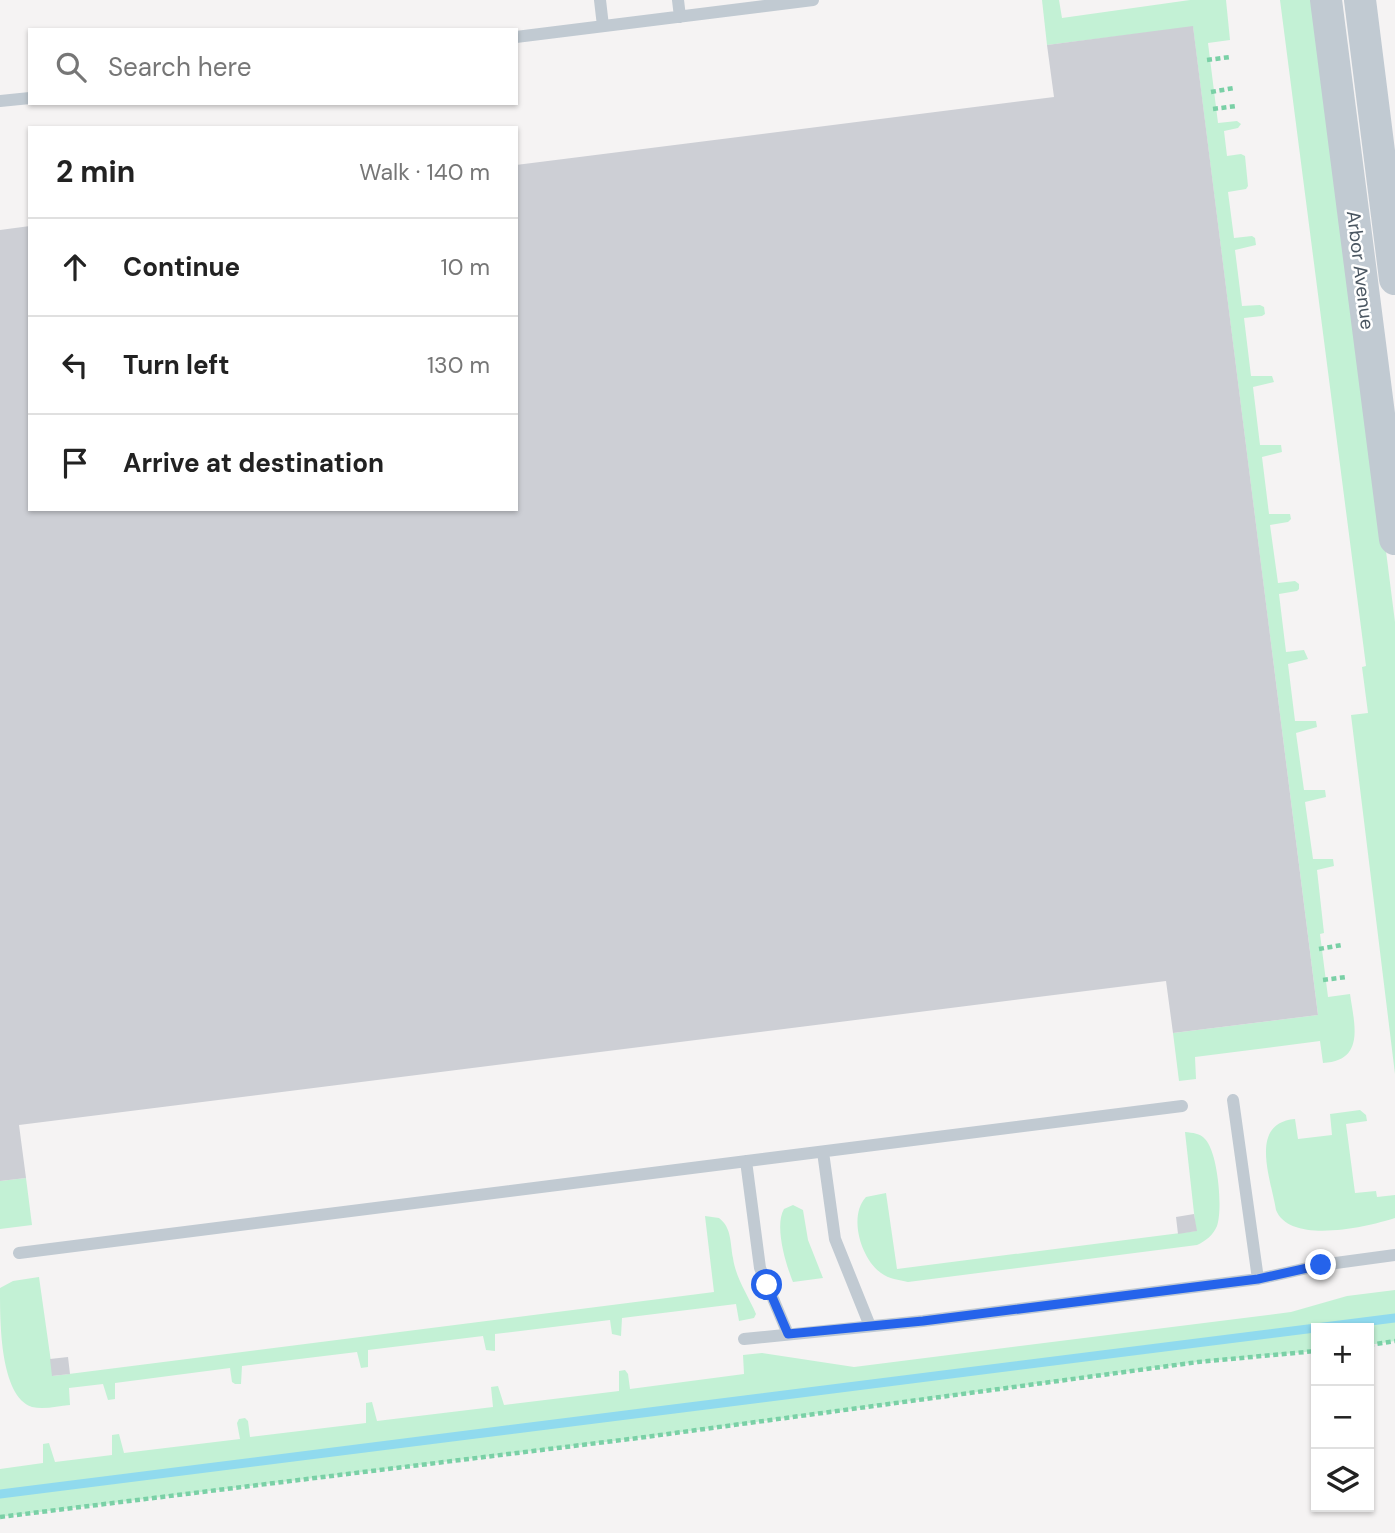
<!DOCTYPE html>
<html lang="en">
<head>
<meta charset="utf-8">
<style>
  :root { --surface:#fff; --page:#f6f6f6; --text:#222; --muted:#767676; --line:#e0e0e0 }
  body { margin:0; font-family:"DM Sans",sans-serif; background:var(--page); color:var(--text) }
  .controls { position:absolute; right:21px; bottom:21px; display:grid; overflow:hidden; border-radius:0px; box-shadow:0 2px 5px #0004 }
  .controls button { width:63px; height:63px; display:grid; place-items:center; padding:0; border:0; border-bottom:2px solid var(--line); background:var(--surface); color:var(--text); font:35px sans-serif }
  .stop { position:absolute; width:21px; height:21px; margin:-16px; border:5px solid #2563eb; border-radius:50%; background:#fff }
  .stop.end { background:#2563eb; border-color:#fff; box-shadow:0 2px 7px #0008 }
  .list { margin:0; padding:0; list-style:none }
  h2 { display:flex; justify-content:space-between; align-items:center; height:91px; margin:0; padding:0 28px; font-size:30px }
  h2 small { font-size:23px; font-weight:400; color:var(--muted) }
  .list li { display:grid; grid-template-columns:46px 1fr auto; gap:21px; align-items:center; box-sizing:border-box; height:98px; padding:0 28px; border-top:2px solid var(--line) }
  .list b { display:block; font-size:26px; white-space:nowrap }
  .list em { font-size:23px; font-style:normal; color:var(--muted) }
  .icon { flex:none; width:38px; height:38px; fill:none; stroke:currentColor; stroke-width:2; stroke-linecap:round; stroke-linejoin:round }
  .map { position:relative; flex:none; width:1395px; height:1533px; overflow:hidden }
  .search { position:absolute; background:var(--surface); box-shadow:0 2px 5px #0004; left:28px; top:28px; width:490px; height:77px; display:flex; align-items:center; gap:18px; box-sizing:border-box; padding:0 24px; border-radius:0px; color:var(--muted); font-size:26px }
  .panel { position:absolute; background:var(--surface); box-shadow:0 2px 5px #0004; left:28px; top:126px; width:490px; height:385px; border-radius:0px }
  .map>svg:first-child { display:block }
</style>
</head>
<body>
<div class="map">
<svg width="1395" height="1533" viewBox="0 0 1395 1533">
  <rect width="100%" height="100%" fill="#f5f3f3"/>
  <!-- green -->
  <path fill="#c3f1d5" d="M1042,0H1059L1062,18L1190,0H1226L1230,40L1208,43L1218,123L1237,121L1241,124L1238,128L1224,131L1227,156L1241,154L1245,156L1248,186L1246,189L1228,192L1234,238L1252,236L1255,238L1256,245L1235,250L1242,306L1260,305L1264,307L1265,314L1262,316L1244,318L1251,376H1272L1274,382L1253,387L1260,445H1281L1282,452L1262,457L1269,514H1290L1291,519L1288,522L1270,525L1278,583L1295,581L1299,584V589L1297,591L1279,594L1286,652L1304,650L1308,659L1288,664L1295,721H1316L1317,727L1296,733L1304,790H1325L1326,797L1305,802L1313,859H1333L1334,866L1317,870L1324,933L1320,934L1328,997L1350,994C1354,1023 1366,1061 1323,1063L1320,1041L1195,1057L1196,1079L1179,1081L1173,1033L1318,1015L1193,27L1047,45Z
    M1280,0H1316L1395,622V1074L1351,715L1368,713L1362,667L1366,666Z
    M1360,1110L1366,1115L1367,1121L1346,1124L1355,1193L1376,1191L1377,1197L1395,1195V1218C1367,1227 1290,1245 1276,1210C1271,1179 1248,1123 1295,1119L1298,1139L1332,1135L1330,1114Z
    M1185,1132C1193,1133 1200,1133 1205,1139C1218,1152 1223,1209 1217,1226C1213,1235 1206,1241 1197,1245L908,1282C899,1280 889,1279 881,1273C861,1259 848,1216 866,1197L886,1193L897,1269L1196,1231Z
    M26,1178L32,1225L0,1229V1181Z
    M793,1205L803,1210L808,1240L823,1278L793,1282C786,1265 774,1226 784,1209Z
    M705,1216L719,1218C732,1228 730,1243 733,1258C736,1279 748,1295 756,1314L754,1318L739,1321L736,1304L622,1318L621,1336L612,1334L610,1320L495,1334V1351L486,1350L483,1336L368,1350V1367L361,1368L357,1352L242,1366L241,1384H235L232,1382L230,1368L115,1383V1399L108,1400L103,1384L69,1388L70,1405C58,1406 44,1410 32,1407C0,1396 0,1323 0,1288L13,1281L39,1277L53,1376L714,1292Z
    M1395,1290V1341L1369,1345V1328H1316V1351L1198,1362L638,1438L0,1517V1469L43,1463V1444L49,1443L55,1462L112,1455V1435L119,1434L124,1453L240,1439L237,1423L239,1419L245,1418L248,1421L250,1437L366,1423V1403L372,1402L377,1421L493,1407L491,1387L498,1386L504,1405L619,1391V1371L625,1370L628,1374L630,1389L744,1374L743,1355L762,1353L854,1367L1291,1312L1347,1296Z"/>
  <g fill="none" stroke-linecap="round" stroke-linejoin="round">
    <!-- stream -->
    <path stroke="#90daee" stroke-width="9" d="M0,1494L1395,1318"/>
  </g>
  <!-- building -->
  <path fill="#cdcfd5" d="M1193,26L1318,1015L1173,1033L1166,981L19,1125L26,1178L0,1181V230L30,226V509H516V165L1054,97L1047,45Z
    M1194,1214L1197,1231L1178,1234L1176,1217Z
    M68,1357L70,1374L52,1376L50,1359Z"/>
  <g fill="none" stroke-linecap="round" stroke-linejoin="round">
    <!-- path -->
    <path stroke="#7ad0a6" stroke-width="4.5" stroke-dasharray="5 3.5" stroke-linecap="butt" d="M1207,60L1230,57
      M1211,92L1234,88
      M1213,109L1236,106
      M1319,949L1342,945
      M1323,980L1346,977
      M1369,1345L1395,1341
      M0,1517L638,1438L1198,1362L1316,1351"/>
    <!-- service -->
    <path stroke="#c1cad2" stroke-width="12" d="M600,0L603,26
      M678,0L680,17
      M516,37L813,0
      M0,101L30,98
      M1233,1100L1258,1279
      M823,1152L835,1239L870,1326
      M746,1161L760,1268L788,1334
      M19,1253L1182,1106
      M744,1339L923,1321L1258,1279L1321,1265L1395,1255"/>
    <!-- tertiary -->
    <path stroke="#c1cad2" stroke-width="32" d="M1326,0L1395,539
      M1360,0L1395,279"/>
  </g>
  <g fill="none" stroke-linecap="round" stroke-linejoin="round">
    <!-- route -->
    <path stroke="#2563eb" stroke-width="9" d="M767,1285L788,1334L923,1321L1258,1279L1321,1265"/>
  </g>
  <g text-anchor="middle" stroke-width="5" stroke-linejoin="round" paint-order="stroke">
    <!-- street labels -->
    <g font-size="19" fill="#4a5661" stroke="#fff">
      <text transform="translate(1361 270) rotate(83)" y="7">Arbor Avenue</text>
    </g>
  </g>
</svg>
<div class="controls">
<button>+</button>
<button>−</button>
<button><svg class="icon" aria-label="layers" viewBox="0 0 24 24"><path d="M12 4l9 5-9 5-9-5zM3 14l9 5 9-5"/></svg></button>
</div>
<div class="stop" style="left:767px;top:1285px"></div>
<div class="stop end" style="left:1321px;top:1265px"></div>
<div class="search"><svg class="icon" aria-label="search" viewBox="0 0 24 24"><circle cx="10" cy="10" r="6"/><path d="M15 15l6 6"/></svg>Search here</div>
<section class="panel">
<h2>2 min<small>Walk · 140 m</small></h2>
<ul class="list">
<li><svg class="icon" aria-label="ahead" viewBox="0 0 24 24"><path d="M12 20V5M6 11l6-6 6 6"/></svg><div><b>Continue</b></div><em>10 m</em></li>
<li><svg class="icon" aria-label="left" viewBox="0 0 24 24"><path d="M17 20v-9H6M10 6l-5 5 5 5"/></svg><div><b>Turn left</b></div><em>130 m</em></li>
<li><svg class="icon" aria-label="arrive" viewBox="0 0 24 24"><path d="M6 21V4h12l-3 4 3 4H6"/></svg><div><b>Arrive at destination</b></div></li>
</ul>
</section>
</div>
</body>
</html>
